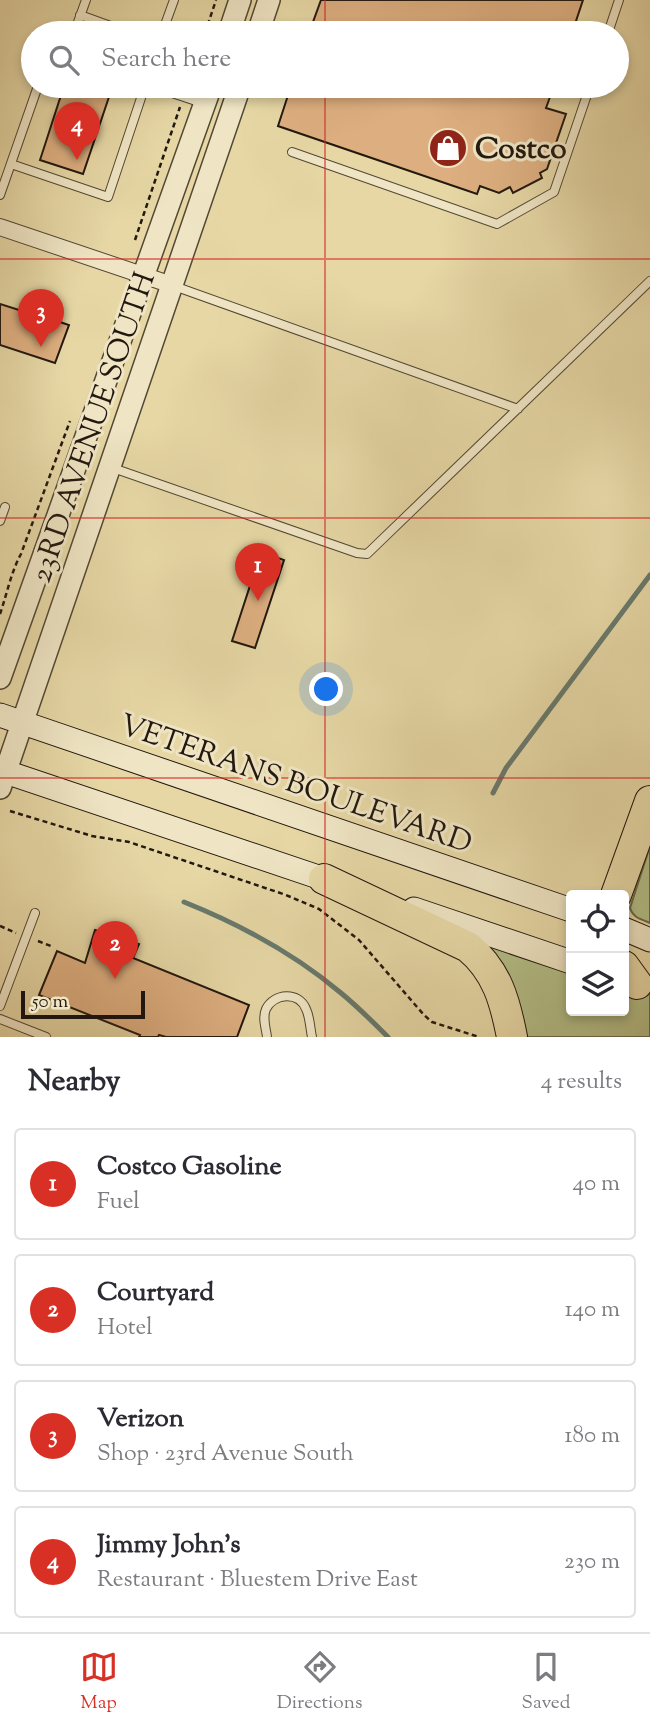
<!DOCTYPE html>
<html lang="en">
<head>
<meta charset="utf-8">
<style>
  :root { --surface:#fff; --page:#f2f2f3; --text:#2b2b33; --muted:#7c7c81; --line:#e1e1e2; --accent:#d93025 }
  body { margin:0; font-family:"Sorts Mill Goudy",serif; background:var(--page); color:var(--text) }
  .controls { position:absolute; right:21px; bottom:21px; display:grid; overflow:hidden; border-radius:7px; box-shadow:0 4px 10px #0003 }
  .controls button { width:63px; height:63px; display:grid; place-items:center; padding:0; border:0; border-bottom:2px solid var(--line); background:var(--surface); color:var(--text); font:35px sans-serif }
  .scale { position:absolute; left:21px; bottom:18px; width:124px; box-sizing:border-box; padding-left:7px; border:4px solid #22180f; border-top:0; font-size:19px; line-height:24px; white-space:nowrap; color:#22180f; -webkit-text-stroke:5px #efe5c4; paint-order:stroke }
  .you { position:absolute; left:327px; top:690px; width:24px; height:24px; margin:-18px; border:5px solid #fff; border-radius:50%; background:#1a73e8; box-shadow:0 0 0 10px #1a73e833 }
  .badge { display:grid; place-items:center; width:46px; height:46px; border-radius:50%; background:var(--accent); color:#fff; font-size:23px; font-weight:700 }
  .pin { position:absolute; translate:-50% -58px; filter:drop-shadow(0 2px 4px #0008) }
  .pin::after { content:''; position:absolute; top:37px; width:24px; height:21px; background:inherit; clip-path:polygon(0 0,100% 0,50% 100%) }
  .list { margin:0; padding:0; list-style:none }
  h2 { display:flex; justify-content:space-between; align-items:center; height:91px; margin:0; padding:0 28px; font-size:30px }
  h2 small { font-size:23px; font-weight:400; color:var(--muted) }
  .list li { display:grid; grid-template-columns:46px 1fr auto; gap:21px; align-items:center; box-sizing:border-box; height:112px; margin:0 14px 14px; padding:0 14px; border:2px solid var(--line); border-radius:7px }
  .list b { display:block; font-size:26px; white-space:nowrap }
  .list p { margin:0; font-size:23px; white-space:nowrap; color:var(--muted) }
  .list em { font-size:23px; font-style:normal; color:var(--muted) }
  .icon { flex:none; width:38px; height:38px; fill:none; stroke:currentColor; stroke-width:2; stroke-linecap:round; stroke-linejoin:round }
  .map { position:relative; flex:none; width:650px; height:1037px; overflow:hidden }
  .search { position:absolute; background:var(--surface); box-shadow:0 4px 10px #0003; left:21px; right:21px; top:21px; height:77px; display:flex; align-items:center; gap:18px; box-sizing:border-box; padding:0 24px; border-radius:38px; color:var(--muted); font-size:26px }
  .sheet { height:595px; background:var(--surface) }
  nav { display:flex; justify-content:space-around; align-items:center; box-sizing:border-box; height:98px; border-top:2px solid var(--line); background:var(--surface); font-size:19px; color:var(--muted) }
  nav a { display:grid; justify-items:center; gap:4px }
  nav .on { color:var(--accent) }
  .map>svg:first-child { display:block }
</style>
</head>
<body>
<div class="map">
<svg width="650" height="1037" viewBox="0 0 650 1037">
  <rect width="100%" height="100%" fill="#e6d7a5"/>
  <filter id="stains"><feTurbulence type="fractalNoise" baseFrequency=".00286" numOctaves="4"/><feColorMatrix values="0 0 0 0 .2 0 0 0 0 .09 0 0 0 0 .02 0 0 0 .5 -.17"/></filter>
  <radialGradient id="worn" r=".72"><stop offset=".6" stop-color="#630" stop-opacity="0"/><stop offset="1" stop-color="#630" stop-opacity=".3"/></radialGradient>
  <!-- green -->
  <path fill="#b4be87" stroke="#6b6b4b" stroke-width="2" d="M650,846V923C641,919 633,918 630,908Z
    M478,935L571,967V1011H624V984L650,993V1037H527C516,993 510,969 478,935Z"/>
  <g fill="none" stroke-linecap="round" stroke-linejoin="round">
    <!-- stream -->
    <path stroke="#68796c" stroke-width="5" d="M493,793L506,768L650,575
      M184,902C239,924 296,955 341,993C358,1007 373,1022 388,1037"/>
  </g>
  <!-- building -->
  <path fill="#ddaf80" stroke="#22180f" stroke-width="2" d="M321,0H583L572,33H309Z
    M64,86H84L110,94L83,174L40,160Z
    M291,86H554L546,108L566,114L547,169L540,173L542,178L513,193L510,187L499,193L480,186L477,194L278,126Z
    M0,304L41,317L42,315L49,317L50,315L61,319L60,322L69,325L55,363L0,345Z
    M261,552L284,560L255,648L232,641Z
    M95,930L139,944L133,958L249,1005L237,1037H166L159,1035L158,1037H139L140,1035L39,995L57,951L85,963Z"/>
  <g fill="none" stroke-linecap="round" stroke-linejoin="round">
    <defs>
      <path id="service" d="M80,15L130,33
        M74,33L86,0
        M162,33L174,0
        M608,33L619,0
        M151,86L205,104
        M292,152L497,224L554,192L590,86
        M11,164L108,197L145,86
        M0,195L38,86
        M174,286L518,409
        M110,467L357,553L367,554L650,281
        M0,521L5,507
        M0,1006L35,913
        M0,1019L46,1037
        M267,1037C266,1028 262,1018 266,1009C274,993 299,991 306,1009C310,1017 310,1028 312,1037"/>
      <path id="minor" d="M0,227L172,285"/>
      <path id="tertiary" d="M229,33L240,0
        M258,33L269,0
        M0,678L211,86
        M0,788L240,86"/>
      <path id="secondary" d="M0,715L571,910
        M0,770L339,884
        M414,909L571,962
        M624,929L650,940"/>
      <path id="motorway" d="M324,879L468,947C497,971 505,1001 512,1037
        M616,895L650,801
        M624,966L637,984"/>
    </defs>
    <!-- service casing -->
    <use href="#service" stroke="#534834" stroke-width="10"/>
    <!-- minor casing -->
    <use href="#minor" stroke="#534834" stroke-width="18"/>
    <!-- tertiary casing -->
    <use href="#tertiary" stroke="#534834" stroke-width="24"/>
    <!-- secondary casing -->
    <use href="#secondary" stroke="#22180f" stroke-width="25"/>
    <!-- motorway casing -->
    <use href="#motorway" stroke="#22180f" stroke-width="32"/>
    <!-- path -->
    <path stroke="#22180f" stroke-width="2.5" stroke-dasharray="5 3.5" stroke-linecap="butt" d="M205,33L216,0
      M135,240L180,107
      M0,614C7,594 11,572 21,554L70,421
      M10,811L92,836L129,842L286,895L319,909L359,940L424,1015L432,1022L479,1037
      M0,926L16,933
      M38,941L51,946"/>
    <!-- service -->
    <use href="#service" stroke="#efe5c4" stroke-width="8"/>
    <!-- minor -->
    <use href="#minor" stroke="#efe5c4" stroke-width="16"/>
    <!-- tertiary -->
    <use href="#tertiary" stroke="#efe5c4" stroke-width="21"/>
    <!-- secondary -->
    <use href="#secondary" stroke="#efe5c4" stroke-width="23"/>
    <!-- motorway -->
    <use href="#motorway" stroke="#e6d7a5" stroke-width="30"/>
  </g>
  <!-- grid -->
  <path fill="none" stroke="#d62828" stroke-width="2" stroke-opacity="0.55" d="M325,0V33M325,86V1037M0,259H650M0,518H650M0,778H650"/>
  <!-- icons -->
  <defs>
    <symbol id="shop-disc" viewBox="-11 -11 22 22"><circle r="9.5" fill="#8f2418" stroke="#efe5c4"/><path d="M-5-2.5h2.3a2.7 3.5 0 0 1 5.4 0H5L5.5 6h-11ZM-1.5-2.5h3a1.5 2.3 0 0 0-3 0Z" fill="#fff"/></symbol>
  </defs>
  <g fill-rule="evenodd">
    <use href="#shop-disc" x="426" y="126" width="44" height="44"/>
  </g>
  <g text-anchor="middle" stroke-width="6" stroke-linejoin="round" paint-order="stroke">
    <!-- poi labels -->
    <g font-size="30" font-weight="bold" fill="#22180f" stroke="#efe5c4" text-anchor="start">
      <text x="475" y="158">Costco</text>
    </g>
    <!-- street labels -->
    <g font-size="30" fill="#22180f" stroke="#efe5c4">
      <text transform="translate(92 427) rotate(-71)" y="10">23RD AVENUE SOUTH</text>
      <text transform="translate(296 783) rotate(19)" y="10">VETERANS BOULEVARD</text>
    </g>
  </g>
  <rect width="100%" height="100%" filter="url(#stains)"/>
  <rect width="100%" height="100%" fill="url(#worn)"/>
</svg>
<div class="controls">
<button><svg class="icon" aria-label="locate" viewBox="0 0 24 24"><circle cx="12" cy="12" r="6"/><path d="M12 2v4M12 18v4M2 12h4M18 12h4"/></svg></button>
<button><svg class="icon" aria-label="layers" viewBox="0 0 24 24"><path d="M12 4l9 5-9 5-9-5zM3 14l9 5 9-5"/></svg></button>
</div>
<div class="scale">50 m</div>
<div class="you"></div>
<div class="pin badge" style="left:258px;top:601px">1</div>
<div class="pin badge" style="left:115px;top:979px">2</div>
<div class="pin badge" style="left:41px;top:347px">3</div>
<div class="pin badge" style="left:77px;top:160px">4</div>
<div class="search"><svg class="icon" aria-label="search" viewBox="0 0 24 24"><circle cx="10" cy="10" r="6"/><path d="M15 15l6 6"/></svg>Search here</div>
</div>
<section class="sheet">
<h2>Nearby<small>4 results</small></h2>
<ul class="list">
<li><span class="badge">1</span><div><b>Costco Gasoline</b><p>Fuel</p></div><em>40 m</em></li>
<li><span class="badge">2</span><div><b>Courtyard</b><p>Hotel</p></div><em>140 m</em></li>
<li><span class="badge">3</span><div><b>Verizon</b><p>Shop · 23rd Avenue South</p></div><em>180 m</em></li>
<li><span class="badge">4</span><div><b>Jimmy John's</b><p>Restaurant · Bluestem Drive East</p></div><em>230 m</em></li>
</ul>
</section>
<nav>
<a class="on"><svg class="icon" aria-label="map" viewBox="0 0 24 24"><path d="M3 6l6-2 6 2 6-2v14l-6 2-6-2-6 2zM9 4v14M15 6v14"/></svg>Map</a>
<a><svg class="icon" aria-label="directions" viewBox="0 0 24 24"><path d="M12 3l9 9-9 9-9-9zM9 14v-3h6M13 9l2 2-2 2"/></svg>Directions</a>
<a><svg class="icon" aria-label="saved" viewBox="0 0 24 24"><path d="M7 4h10v16l-5-4-5 4z"/></svg>Saved</a>
</nav>
</body>
</html>
